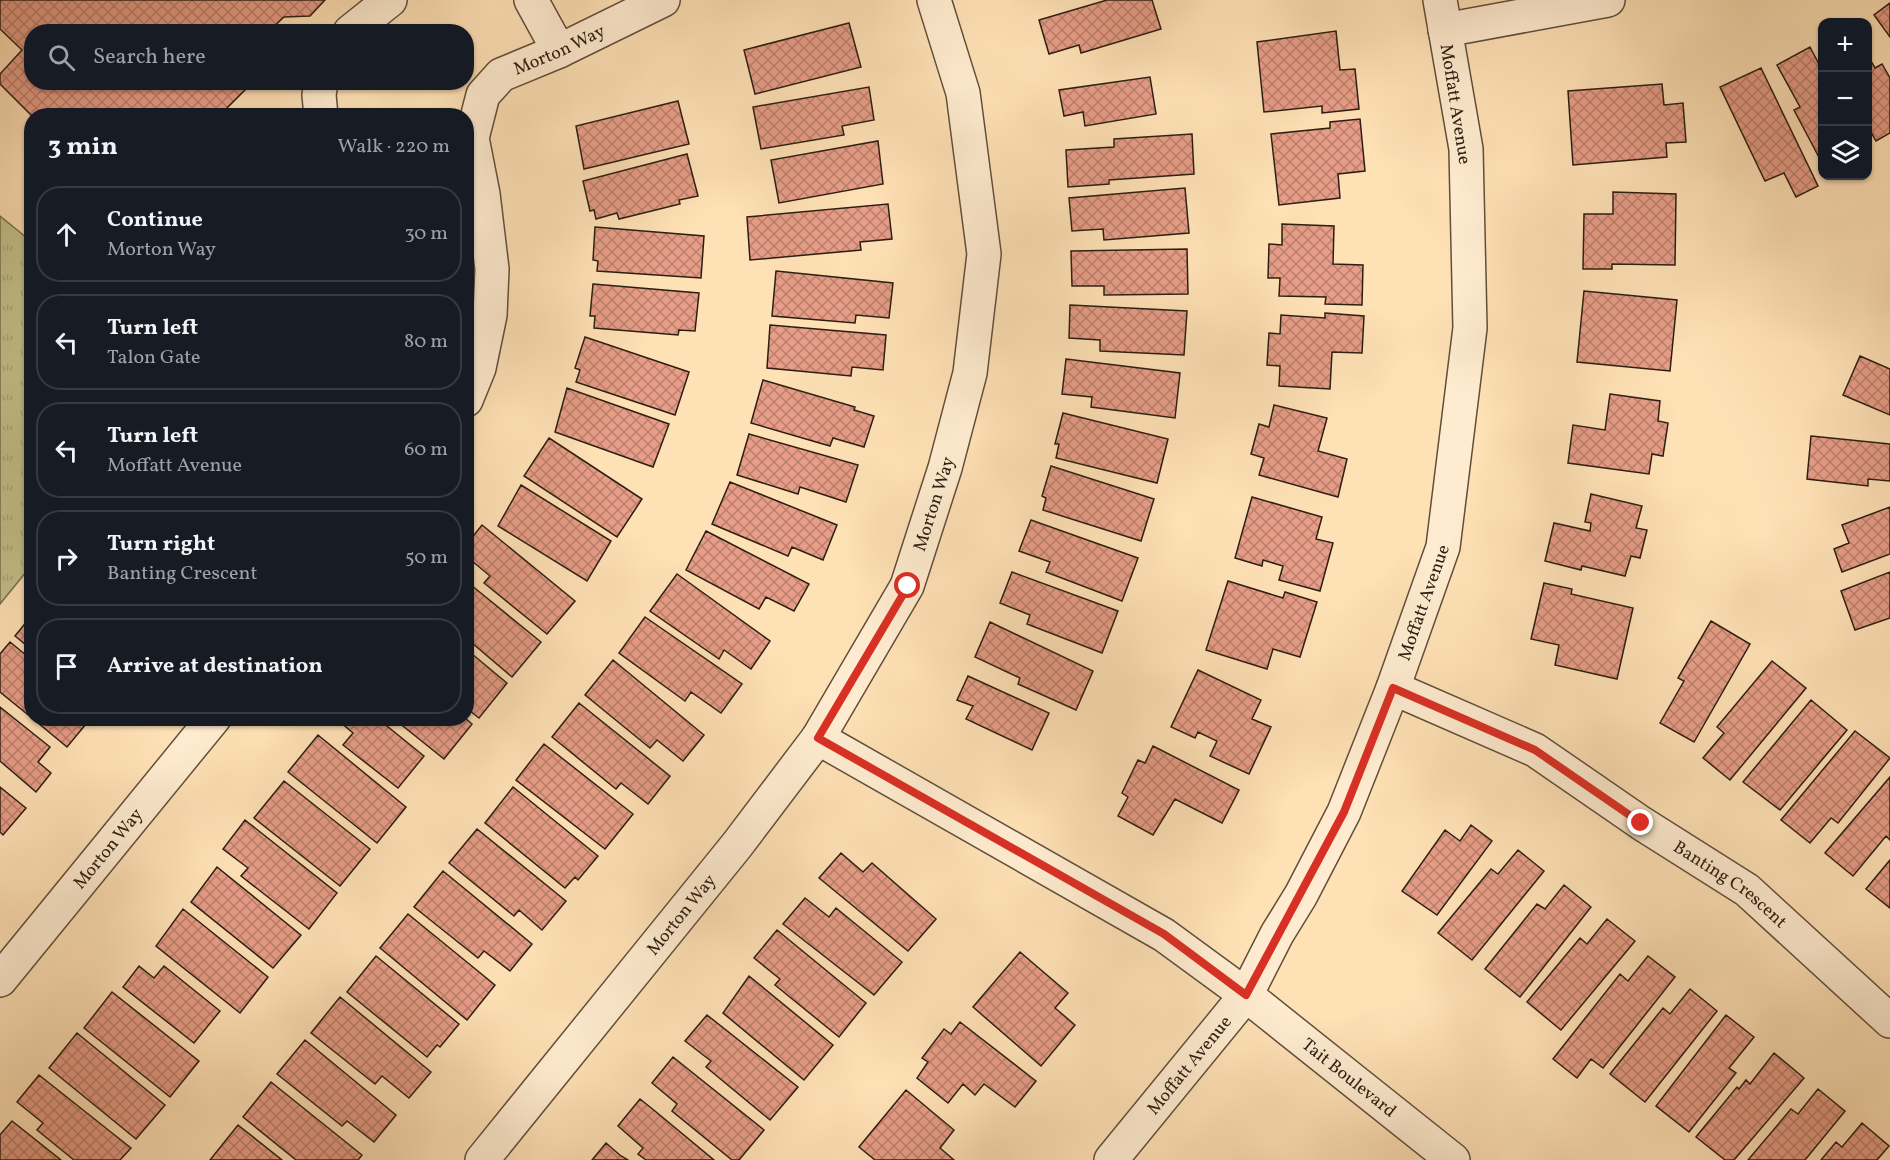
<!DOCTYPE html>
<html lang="en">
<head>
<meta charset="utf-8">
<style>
  :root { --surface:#171b24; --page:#20242c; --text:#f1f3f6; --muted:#9ea1a6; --line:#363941 }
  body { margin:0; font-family:Vollkorn,serif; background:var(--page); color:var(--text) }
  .controls { position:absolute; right:18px; top:18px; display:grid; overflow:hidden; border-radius:12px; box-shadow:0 2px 4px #0004 }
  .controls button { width:54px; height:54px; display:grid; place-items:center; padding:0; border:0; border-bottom:2px solid var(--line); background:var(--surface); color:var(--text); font:30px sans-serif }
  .stop { position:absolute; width:18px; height:18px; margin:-14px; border:4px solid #d93025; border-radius:50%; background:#fff }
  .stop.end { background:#d93025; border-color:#fff; box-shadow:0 2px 6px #0008 }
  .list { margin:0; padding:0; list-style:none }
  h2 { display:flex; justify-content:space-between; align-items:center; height:78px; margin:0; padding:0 24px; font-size:26px }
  h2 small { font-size:20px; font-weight:400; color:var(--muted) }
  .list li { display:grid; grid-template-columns:39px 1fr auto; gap:18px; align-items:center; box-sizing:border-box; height:96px; margin:0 12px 12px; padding:0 12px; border:2px solid var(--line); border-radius:24px }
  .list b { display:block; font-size:22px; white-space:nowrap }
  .list p { margin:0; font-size:20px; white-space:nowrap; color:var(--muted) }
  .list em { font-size:20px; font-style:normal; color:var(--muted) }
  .icon { flex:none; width:33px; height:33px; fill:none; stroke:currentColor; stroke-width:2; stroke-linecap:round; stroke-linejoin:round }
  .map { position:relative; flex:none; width:1890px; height:1160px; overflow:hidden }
  .search { position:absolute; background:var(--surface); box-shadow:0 2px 4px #0004; left:24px; top:24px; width:450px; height:66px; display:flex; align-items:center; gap:15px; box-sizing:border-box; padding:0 21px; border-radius:24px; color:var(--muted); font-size:22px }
  .panel { position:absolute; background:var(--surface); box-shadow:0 2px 4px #0004; left:24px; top:108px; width:450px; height:618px; border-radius:24px }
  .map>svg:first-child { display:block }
</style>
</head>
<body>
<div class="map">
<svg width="1890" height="1160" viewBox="0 0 1890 1160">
  <defs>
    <pattern id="park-tufts" width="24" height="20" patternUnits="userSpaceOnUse" patternTransform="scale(1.5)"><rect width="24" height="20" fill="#c4c28c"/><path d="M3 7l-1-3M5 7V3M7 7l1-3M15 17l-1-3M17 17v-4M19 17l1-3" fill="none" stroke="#a9a678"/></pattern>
    <pattern id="building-cross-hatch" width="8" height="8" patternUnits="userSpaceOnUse" patternTransform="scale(1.5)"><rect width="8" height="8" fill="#e79d87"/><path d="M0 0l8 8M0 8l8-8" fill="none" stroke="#bb7f6d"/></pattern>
  </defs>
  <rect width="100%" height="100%" fill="#ffe1b6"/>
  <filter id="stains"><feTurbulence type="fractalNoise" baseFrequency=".00333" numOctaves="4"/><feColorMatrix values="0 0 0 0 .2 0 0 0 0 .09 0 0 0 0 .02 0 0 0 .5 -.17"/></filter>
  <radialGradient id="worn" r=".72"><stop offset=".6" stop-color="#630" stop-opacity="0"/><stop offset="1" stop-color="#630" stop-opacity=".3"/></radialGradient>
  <!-- park -->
  <path fill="url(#park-tufts)" stroke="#78704e" stroke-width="1.5" d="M0,216L32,242L31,566L0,604Z"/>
  <!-- building -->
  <path fill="url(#building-cross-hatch)" stroke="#2c1e11" stroke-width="1.5" d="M0,0H325L310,16L284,17L268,32H32V82H253L227,108L225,116H32L0,84V74L22,50L0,29Z
    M1107,0H1152L1161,29L1081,53L1079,45L1049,54L1039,20Z
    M1890,3V37L1874,15Z
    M849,23L861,67L755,94L744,50Z
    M1336,31L1340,70L1355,69L1359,109L1322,113V106L1264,112L1257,42Z
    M1810,47L1822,70V163L1794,110L1800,107L1777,65Z
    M1868,56L1875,68L1882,64L1890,78V133L1876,141L1868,127Z
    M1761,68L1818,186L1796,197L1784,173L1765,181L1720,87Z
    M1150,77L1156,114L1085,126L1083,112L1064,116L1059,90Z
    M1662,84L1664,105L1683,103L1686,142L1666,143L1667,157L1573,165L1568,91Z
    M869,87L874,120L842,126L844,135L761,149L753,107Z
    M678,101L689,144L584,169L576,126Z
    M1360,119L1365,171L1338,174L1340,198L1279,205L1271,134L1330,128V122Z
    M1192,134L1194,174L1109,180V184L1068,187L1066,150L1114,147V139Z
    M878,141L883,184L779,203L771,160Z
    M687,154L698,196L679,200L680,204L619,219L617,213L596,219L594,210L590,211L583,181Z
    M1185,188L1189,233L1104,240L1103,229L1072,231L1069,198Z
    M1613,192L1676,194L1675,265L1612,264V269H1583L1584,214H1613Z
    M888,204L892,239L860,242L861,250L750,260L747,217Z
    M1282,224L1334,226L1333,264L1363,265L1362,305L1325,304L1326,297L1279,296L1280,278H1268L1269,244L1282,245Z
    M595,227L704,236L701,278L597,271L598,261L593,260Z
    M1187,249L1188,294L1104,295V286H1072L1071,251Z
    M776,271L893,283L889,318L856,315L855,323L772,316Z
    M593,284L699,293L695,331L679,330L678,335L594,328L595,316H590Z
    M1584,291L1677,300L1670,371L1577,362Z
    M1070,305L1187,311L1184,355L1100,351V340L1069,338Z
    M1325,313L1364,316L1362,353L1332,352L1330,389L1279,386L1280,366L1267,365L1269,333L1280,334L1281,315L1325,318Z
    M770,325L886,335L883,370L852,367L851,376L767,368Z
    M585,337L689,372L675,415L576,382L580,370L575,368Z
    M1860,356L1890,369V415L1843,395Z
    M1066,359L1180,373L1175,418L1091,407L1092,397L1062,394Z
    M763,380L855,407L854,410L874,416L864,447L833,438L830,446L751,423Z
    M567,388L669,424L653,467L555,432Z
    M1610,394L1660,401L1658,421L1668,423L1663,456L1652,454L1649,474L1568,463L1573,425L1605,430Z
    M1274,405L1327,418L1318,451L1347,459L1338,497L1259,475L1264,458L1251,454L1259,424L1269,427Z
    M1063,413L1168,439L1157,483L1056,458L1059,444H1055Z
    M749,434L858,465L846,502L800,487L798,494L737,475Z
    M1811,436L1890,444V481L1868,479V486L1807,479Z
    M549,438L642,499L617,537L524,476Z
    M1051,466L1154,499L1141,541L1043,510L1046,498L1042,496Z
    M730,482L837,525L823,560L792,547L788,556L712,524Z
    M521,485L611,541L587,581L498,526Z
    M1591,494L1642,506L1636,528L1647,530L1640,558L1631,556L1625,576L1582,566L1581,570L1545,561L1554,523L1590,531L1591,523L1585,522Z
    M1252,497L1322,517L1316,539L1333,543L1320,591L1279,580L1283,566L1263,560L1262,566L1235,558Z
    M1890,507V554L1842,572L1834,549L1849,543L1842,525Z
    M1031,520L1138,558L1122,601L1046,572L1050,562L1019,551Z
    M482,525L575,601L547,634L484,583L490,576L466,556V545Z
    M706,531L809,584L794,611L766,597L759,609L686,570Z
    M1012,572L1118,611L1102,653L1027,624L1030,615L1000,603Z
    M1890,572V618L1855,630L1841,591Z
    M677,574L770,641L751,669L724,650L719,659L650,611Z
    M466,581L541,642L512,677L466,638Z
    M1228,581L1283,598L1285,592L1317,602L1300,657L1273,649L1267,669L1206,650Z
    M1544,583L1572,589L1571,594L1633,608L1617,679L1555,665L1559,645L1531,639Z
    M32,615V650L15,636Z
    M645,617L742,684L721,713L691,692L685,701L619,653Z
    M1711,621L1750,644L1694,742L1660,723L1684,681L1678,678Z
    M990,622L1093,671L1076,710L1018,684L1020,678L975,657Z
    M10,642L32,660V718L0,692V654Z
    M466,649L507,683L479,718L466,708Z
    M613,660L704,735L683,761L657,740L650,748L585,695Z
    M1772,661L1806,688L1730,780L1703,758L1724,733L1717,727Z
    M1198,670L1261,700L1252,719L1271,727L1249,774L1210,756L1217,741L1198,732L1195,738L1171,727Z
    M968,676L1049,713L1032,750L966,719L973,706L957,700Z
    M1811,700L1847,730L1780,810L1743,782Z
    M579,703L670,776L648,804L621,783L616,789L552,737Z
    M0,707L50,747L38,762L51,773L36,792L0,761Z
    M32,718H91L67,747Z
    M341,718H377L424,756L398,788L343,745L353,733L339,721Z
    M393,718H465L472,724L444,759Z
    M1855,731L1890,758L1838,823L1831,818L1810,843L1781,820Z
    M318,735L406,807L377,843L288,772Z
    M544,744L633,814L605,849L516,780Z
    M1153,746L1239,790L1222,823L1175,799L1153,835L1118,816L1128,797L1122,793L1138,760L1145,763Z
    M1890,777V840L1886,836L1853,876L1825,853Z
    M284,781L370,849L340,886L254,818Z
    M0,787L26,808L3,835L0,832Z
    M513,787L598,856L578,880L575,877L565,888L485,823Z
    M245,820L337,893L309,929L241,876L248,868L223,849Z
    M1471,825L1492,841L1437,915L1402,891L1445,830L1460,841Z
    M477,829L566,901L542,930L519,910L514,916L449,863Z
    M1518,850L1544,871L1472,960L1438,933L1491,869L1498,874Z
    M841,853L863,872L872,863L936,919L908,951L819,878Z
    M1890,860V908L1866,889Z
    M217,867L301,935L273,968L191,902Z
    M443,871L532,944L510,971L484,951L478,958L414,907Z
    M1564,885L1591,907L1520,997L1485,969L1537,904L1545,909Z
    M805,898L829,917L836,908L902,962L874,995L783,924Z
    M183,909L268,977L240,1013L156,946Z
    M408,914L495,985L467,1020L380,948Z
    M1607,919L1635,941L1561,1030L1527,1002L1580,938L1587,944Z
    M777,930L866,1003L839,1037L775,985L780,979L754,958Z
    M1020,952L1068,993L1055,1008L1075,1025L1041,1066L973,1007Z
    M376,956L459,1024L440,1047L437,1045L427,1057L347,992Z
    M1648,956L1675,977L1603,1068L1591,1059L1577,1078L1553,1059L1620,974L1628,981Z
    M139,966L154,978L164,966L220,1011L194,1043L123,987Z
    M749,976L833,1045L804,1080L723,1013Z
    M1690,989L1717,1011L1645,1102L1610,1074L1663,1008L1670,1014Z
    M112,992L199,1061L170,1097L84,1028Z
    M340,997L431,1072L409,1098L382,1076L375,1084L311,1033Z
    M707,1015L798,1087L770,1120L706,1067L711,1061L685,1041Z
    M1726,1015L1754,1037L1729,1068L1736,1073L1689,1132L1656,1106Z
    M960,1022L1036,1081L1015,1107L984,1084L975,1095L963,1084L948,1103L917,1078L928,1062L922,1058L944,1029L951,1034Z
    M77,1033L165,1105L136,1139L49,1068Z
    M305,1040L396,1115L374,1142L347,1121L342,1126L277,1074Z
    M1774,1053L1804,1078L1734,1160H1725L1696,1137L1737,1087L1739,1089L1746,1080L1750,1084Z
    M673,1057L764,1130L739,1160H732L672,1111L677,1104L652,1083Z
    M39,1075L131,1148L120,1160H74L37,1130L43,1123L17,1102Z
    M271,1082L362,1155L358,1160H296L243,1117Z
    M1818,1089L1845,1111L1805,1160H1748L1791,1109L1798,1114Z
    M906,1090L954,1130L940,1148L954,1160H875L859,1147Z
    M640,1099L655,1111L714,1160H646L638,1154L643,1148L618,1126Z
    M12,1121L61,1160H0V1135Z
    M1862,1123L1889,1146L1877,1160H1821L1836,1142L1842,1147Z
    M238,1125L282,1160H210Z
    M606,1143L621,1156L628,1160H592Z"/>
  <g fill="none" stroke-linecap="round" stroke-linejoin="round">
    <defs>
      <g id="minor">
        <path d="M531,0L559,51"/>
        <path d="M1445,30L1608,0"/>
        <path d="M350,32L390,0"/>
        <path d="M321,116L319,95L321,82"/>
        <path id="s1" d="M466,400L479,368L490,315L492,269L483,194L472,138L483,95L501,75L559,51L663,0"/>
        <path id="s2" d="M1393,688L1535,750L1641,823L1747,890L1890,1021"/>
        <path id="s3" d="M818,738L1164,935L1246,995L1453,1160"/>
        <path id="s4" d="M0,980L214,718"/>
        <path id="s5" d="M482,1160L737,845L818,738L907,586L945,468L970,373L984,254L963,93L934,0"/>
        <path id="s6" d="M1111,1160L1246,995L1277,934L1301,895L1344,812L1393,688L1443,547L1470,328L1466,149L1440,0"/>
      </g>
    </defs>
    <!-- minor casing -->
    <use href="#minor" stroke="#614f3a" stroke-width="36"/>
    <!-- minor -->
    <use href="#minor" stroke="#ffecd0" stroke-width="33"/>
  </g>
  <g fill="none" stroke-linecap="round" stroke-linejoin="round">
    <!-- route -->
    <path stroke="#d93025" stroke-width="8" d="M908,586L818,738L1164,934L1246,995L1344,812L1393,688L1535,750L1641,823"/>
  </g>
  <g text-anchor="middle" stroke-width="4.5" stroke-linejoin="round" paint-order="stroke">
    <!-- street labels -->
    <g font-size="18" fill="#2c1e11" stroke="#ffecd0">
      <text dy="6" stroke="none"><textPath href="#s1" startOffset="402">Morton Way</textPath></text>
      <text transform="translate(1456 104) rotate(81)" y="6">Moffatt Avenue</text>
      <text dy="6" stroke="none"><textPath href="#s5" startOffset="802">Morton Way</textPath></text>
      <text dy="6" stroke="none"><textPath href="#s6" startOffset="645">Moffatt Avenue</textPath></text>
      <text dy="6" stroke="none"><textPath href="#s4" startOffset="170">Morton Way</textPath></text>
      <text dy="6" stroke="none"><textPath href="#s2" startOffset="392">Banting Crescent</textPath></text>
      <text dy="6" stroke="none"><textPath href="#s5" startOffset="316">Morton Way</textPath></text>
      <text dy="6" stroke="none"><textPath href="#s6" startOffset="123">Moffatt Avenue</textPath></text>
      <text dy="6" stroke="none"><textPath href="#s3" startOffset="632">Tait Boulevard</textPath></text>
    </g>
  </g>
  <rect width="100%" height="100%" filter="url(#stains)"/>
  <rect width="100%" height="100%" fill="url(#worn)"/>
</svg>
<div class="controls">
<button>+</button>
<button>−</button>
<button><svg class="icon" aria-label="layers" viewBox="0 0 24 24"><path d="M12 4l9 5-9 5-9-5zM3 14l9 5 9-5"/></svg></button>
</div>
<div class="stop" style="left:908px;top:586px"></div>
<div class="stop end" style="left:1641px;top:823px"></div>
<div class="search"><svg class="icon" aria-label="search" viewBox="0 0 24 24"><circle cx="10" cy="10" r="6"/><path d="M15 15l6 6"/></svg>Search here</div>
<section class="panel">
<h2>3 min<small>Walk · 220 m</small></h2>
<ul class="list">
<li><svg class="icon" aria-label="ahead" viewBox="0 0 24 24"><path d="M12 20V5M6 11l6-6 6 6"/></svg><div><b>Continue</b><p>Morton Way</p></div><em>30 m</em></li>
<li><svg class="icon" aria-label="left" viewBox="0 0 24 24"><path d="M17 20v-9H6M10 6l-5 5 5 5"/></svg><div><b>Turn left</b><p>Talon Gate</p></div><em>80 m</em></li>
<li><svg class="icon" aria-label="left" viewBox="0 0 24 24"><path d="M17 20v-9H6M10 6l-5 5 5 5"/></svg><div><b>Turn left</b><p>Moffatt Avenue</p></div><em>60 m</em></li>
<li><svg class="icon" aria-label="right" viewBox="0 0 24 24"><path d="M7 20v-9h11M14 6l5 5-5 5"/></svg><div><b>Turn right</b><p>Banting Crescent</p></div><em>50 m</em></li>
<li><svg class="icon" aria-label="arrive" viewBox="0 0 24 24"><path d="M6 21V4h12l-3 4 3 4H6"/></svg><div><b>Arrive at destination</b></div></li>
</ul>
</section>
</div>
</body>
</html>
